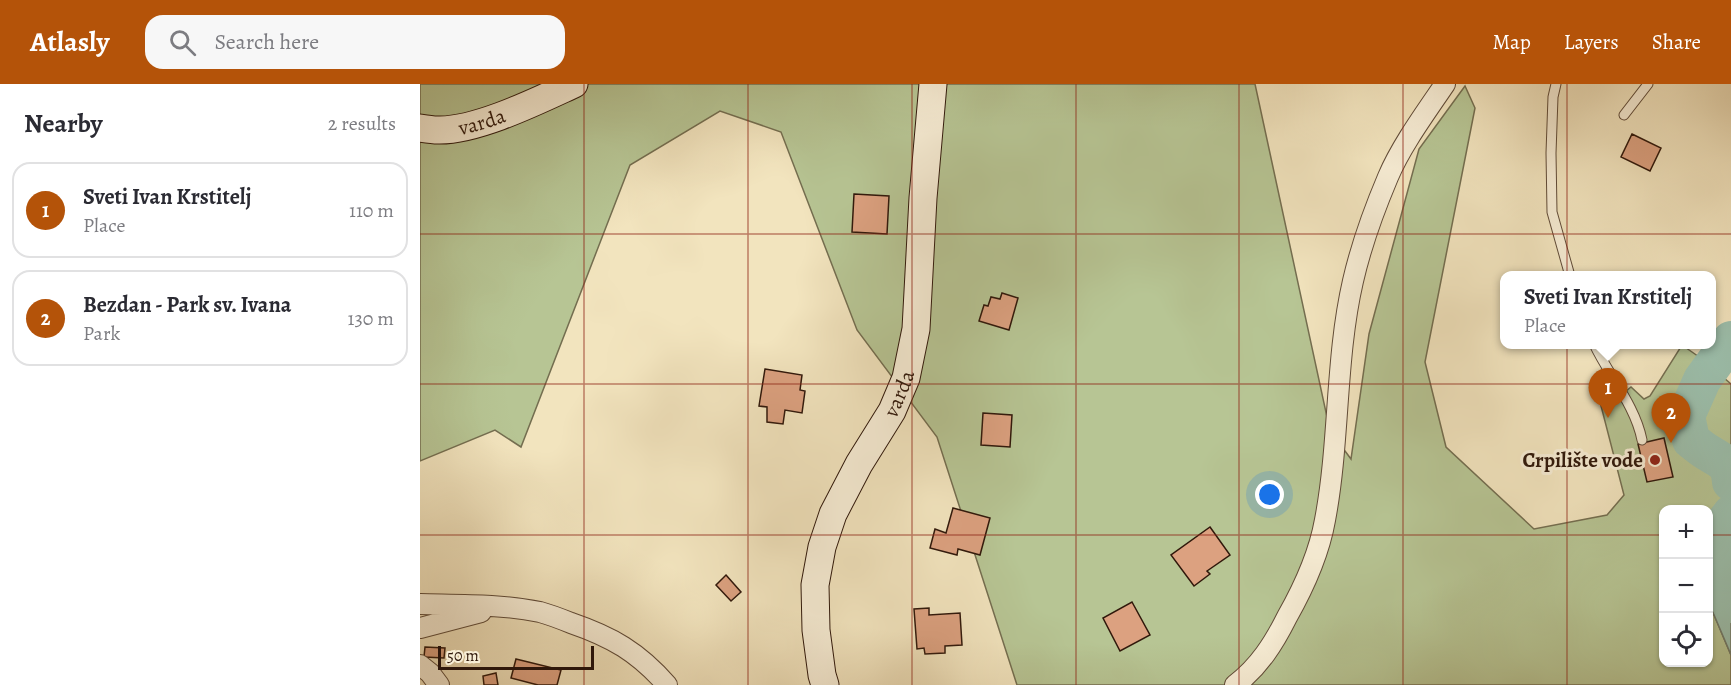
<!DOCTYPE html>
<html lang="en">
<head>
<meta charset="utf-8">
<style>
  :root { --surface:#fff; --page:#f7f7f7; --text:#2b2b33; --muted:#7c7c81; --line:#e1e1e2; --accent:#b45309 }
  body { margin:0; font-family:Alegreya,serif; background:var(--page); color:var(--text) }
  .controls { position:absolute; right:18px; bottom:18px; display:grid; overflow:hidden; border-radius:12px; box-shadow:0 2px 4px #0004 }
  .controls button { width:54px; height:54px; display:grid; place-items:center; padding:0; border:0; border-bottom:2px solid var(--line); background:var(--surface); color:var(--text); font:30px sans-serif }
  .scale { position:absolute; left:18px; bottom:15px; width:156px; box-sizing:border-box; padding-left:6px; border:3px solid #30180b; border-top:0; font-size:16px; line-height:21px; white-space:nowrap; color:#30180b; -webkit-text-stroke:4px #f7edd5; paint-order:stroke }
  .you { position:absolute; left:850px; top:411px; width:21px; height:21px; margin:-15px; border:4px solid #fff; border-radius:50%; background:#1a73e8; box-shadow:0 0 0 9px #1a73e833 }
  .badge { display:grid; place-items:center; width:39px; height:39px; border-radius:50%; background:var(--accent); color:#fff; font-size:20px; font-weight:700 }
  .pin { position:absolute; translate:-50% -50px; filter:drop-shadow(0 2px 3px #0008) }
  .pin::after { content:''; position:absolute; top:32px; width:21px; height:18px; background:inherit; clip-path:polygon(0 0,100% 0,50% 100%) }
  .popup { position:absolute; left:1080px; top:187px; width:216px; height:78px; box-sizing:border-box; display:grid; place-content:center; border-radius:12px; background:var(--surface); filter:drop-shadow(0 2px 4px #0005); font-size:20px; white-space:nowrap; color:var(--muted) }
  .popup b { font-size:22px; color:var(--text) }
  .popup::after { content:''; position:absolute; left:50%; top:100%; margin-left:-12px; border:12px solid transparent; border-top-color:var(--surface) }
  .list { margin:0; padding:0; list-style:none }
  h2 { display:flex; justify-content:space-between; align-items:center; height:78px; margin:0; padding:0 24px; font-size:26px }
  h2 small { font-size:20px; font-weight:400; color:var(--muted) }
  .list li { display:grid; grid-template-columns:39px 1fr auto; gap:18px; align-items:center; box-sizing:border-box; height:96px; margin:0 12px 12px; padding:0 12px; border:2px solid var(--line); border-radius:18px }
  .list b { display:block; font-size:22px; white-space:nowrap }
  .list p { margin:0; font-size:20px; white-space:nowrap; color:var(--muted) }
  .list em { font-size:20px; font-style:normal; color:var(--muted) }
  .icon { flex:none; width:33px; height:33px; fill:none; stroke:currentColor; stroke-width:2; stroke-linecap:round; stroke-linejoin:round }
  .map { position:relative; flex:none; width:1311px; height:601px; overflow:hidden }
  header { display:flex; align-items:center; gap:36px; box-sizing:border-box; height:84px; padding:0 30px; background:var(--accent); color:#fff }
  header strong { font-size:28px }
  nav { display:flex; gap:33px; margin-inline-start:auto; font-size:21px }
  .search { width:420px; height:54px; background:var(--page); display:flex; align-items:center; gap:15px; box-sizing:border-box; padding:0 21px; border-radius:18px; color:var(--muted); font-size:22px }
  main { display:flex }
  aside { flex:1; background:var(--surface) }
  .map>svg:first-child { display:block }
</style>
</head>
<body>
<header>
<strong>Atlasly</strong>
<div class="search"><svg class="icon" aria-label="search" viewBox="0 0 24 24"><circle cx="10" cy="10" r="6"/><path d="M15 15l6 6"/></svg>Search here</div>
<nav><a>Map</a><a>Layers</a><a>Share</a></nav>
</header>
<main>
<aside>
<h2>Nearby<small>2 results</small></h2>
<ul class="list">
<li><span class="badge">1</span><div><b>Sveti Ivan Krstitelj</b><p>Place</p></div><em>110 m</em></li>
<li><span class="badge">2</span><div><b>Bezdan - Park sv. Ivana</b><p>Park</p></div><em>130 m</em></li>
</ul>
</aside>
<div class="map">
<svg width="1311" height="601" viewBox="0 0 1311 601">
  <rect width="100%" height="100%" fill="#f2e4be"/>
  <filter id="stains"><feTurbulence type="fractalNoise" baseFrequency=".00333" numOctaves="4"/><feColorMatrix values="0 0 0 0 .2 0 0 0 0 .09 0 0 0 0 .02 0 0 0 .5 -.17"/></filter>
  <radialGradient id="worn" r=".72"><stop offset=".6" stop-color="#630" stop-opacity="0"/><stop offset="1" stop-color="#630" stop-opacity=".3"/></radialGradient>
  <!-- green -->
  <path fill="#b7c594" stroke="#746e50" stroke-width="1.5" d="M0,0H835L910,347L931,375L949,250L999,65L1045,2L1055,24L1005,278L1026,363L1114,445L1187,431L1204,411L1180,318L1206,307L1211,303L1224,315L1230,312L1262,261L1282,275L1311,300V486L1289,490L1288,426H1244V578H1288L1289,519L1311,571V601H597L517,353L437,246L361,48L300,27L210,81L101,363L75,346L0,377Z"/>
  <!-- water -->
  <path fill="#9cbfac" stroke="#717c6c" stroke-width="1.5" d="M1311,486V571L1289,519L1288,490Z"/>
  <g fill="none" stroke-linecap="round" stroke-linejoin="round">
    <!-- river -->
    <path stroke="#9cbfac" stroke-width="38" d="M1311,256L1282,296L1266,332L1271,356C1276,360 1282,365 1287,368C1303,378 1309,378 1311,398
      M1311,430C1308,435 1302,440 1300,446C1289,470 1303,498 1311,520"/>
  </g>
  <!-- building -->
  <path fill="#dca180" stroke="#30180b" stroke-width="1.5" d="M1212,50L1241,64L1230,87L1201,73Z
    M434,110L469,112L467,150L432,148Z
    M582,209L598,214L589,246L559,237L564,221L568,222L571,213L580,215Z
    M345,285L382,291L380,306L385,307L382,329L365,326L363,340L347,338V323L339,322Z
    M563,329L592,331L590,363L561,361Z
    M1244,354L1253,393L1227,398L1218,360Z
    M533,424L570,434L560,471L538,465L537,471L510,464L515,445L526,449Z
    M790,443L810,471L787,487L790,490L774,502L751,471Z
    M306,491L321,508L311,517L296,501Z
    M712,518L730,551L700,567L683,534Z
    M509,524V531L540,529L542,561L525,562V569L505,570L504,564L497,565L494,525Z
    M5,563L25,564L24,574L4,573Z
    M96,575L141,586L137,601H118L91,594Z
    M76,589L78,601H64L63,592Z"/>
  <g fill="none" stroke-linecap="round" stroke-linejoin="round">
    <defs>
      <path id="lane" d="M1136,0L1133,13L1131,69L1132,128L1150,192
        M1204,31L1228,0
        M1174,260C1189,292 1215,321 1222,356"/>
      <path id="street" d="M0,520C40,521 81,520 120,528C131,531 141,535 151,539C192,553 218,568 247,601
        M0,544L61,528
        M0,581L10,589L19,601
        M815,601C839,583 854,559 867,533C884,503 899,470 905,436C920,357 915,275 933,197C941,162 954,126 968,93C981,62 1006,28 1025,0"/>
      <g id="secondary">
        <path id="s1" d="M0,44C6,45 12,46 18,46C57,47 119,16 154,0"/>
        <path id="s2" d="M405,601L402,591L396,546L395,501L402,463L413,430L439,380L472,327L486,294L496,245L503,114L513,0"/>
      </g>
    </defs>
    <!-- lane casing -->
    <use href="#lane" stroke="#604b38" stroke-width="11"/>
    <!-- street casing -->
    <use href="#street" stroke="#604b38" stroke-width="22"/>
    <!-- secondary casing -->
    <use href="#secondary" stroke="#30180b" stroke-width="29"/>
    <!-- lane -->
    <use href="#lane" stroke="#f7edd5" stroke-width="9"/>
    <!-- street -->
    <use href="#street" stroke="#f7edd5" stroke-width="20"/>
    <!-- secondary -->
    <use href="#secondary" stroke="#f7edd5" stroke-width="27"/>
  </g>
  <!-- grid -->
  <path fill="none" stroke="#8f2418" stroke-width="1.5" stroke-opacity="0.55" d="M164,0V601M328,0V601M492,0V601M656,0V601M819,0V601M983,0V601M1147,0V601M0,150H1311M0,300H1311M0,451H1244M1288,451H1311"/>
  <!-- markers -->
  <circle fill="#8f2418" stroke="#f7edd5" stroke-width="2" cx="1235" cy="376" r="6"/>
  <g text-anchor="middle" stroke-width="6" stroke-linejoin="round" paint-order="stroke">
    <!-- street labels -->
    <g font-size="21" fill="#30180b" stroke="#f7edd5">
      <text dy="7" stroke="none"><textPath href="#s1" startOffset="63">varda</textPath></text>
      <text dy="7" stroke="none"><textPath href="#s2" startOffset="312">varda</textPath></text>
    </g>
    <!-- poi labels -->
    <g font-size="21" font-weight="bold" fill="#30180b" stroke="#f7edd5" text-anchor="end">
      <text x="1223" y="383">Crpilište vode</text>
    </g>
  </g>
  <rect width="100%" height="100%" filter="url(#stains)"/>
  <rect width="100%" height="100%" fill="url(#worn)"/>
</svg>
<div class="controls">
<button>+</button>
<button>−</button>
<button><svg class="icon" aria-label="locate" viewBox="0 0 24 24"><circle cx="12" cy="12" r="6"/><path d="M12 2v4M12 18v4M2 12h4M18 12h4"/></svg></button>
</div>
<div class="scale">50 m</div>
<div class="you"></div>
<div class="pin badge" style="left:1188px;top:334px">1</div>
<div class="popup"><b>Sveti Ivan Krstitelj</b>Place</div>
<div class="pin badge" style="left:1251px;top:359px">2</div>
</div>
</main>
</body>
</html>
